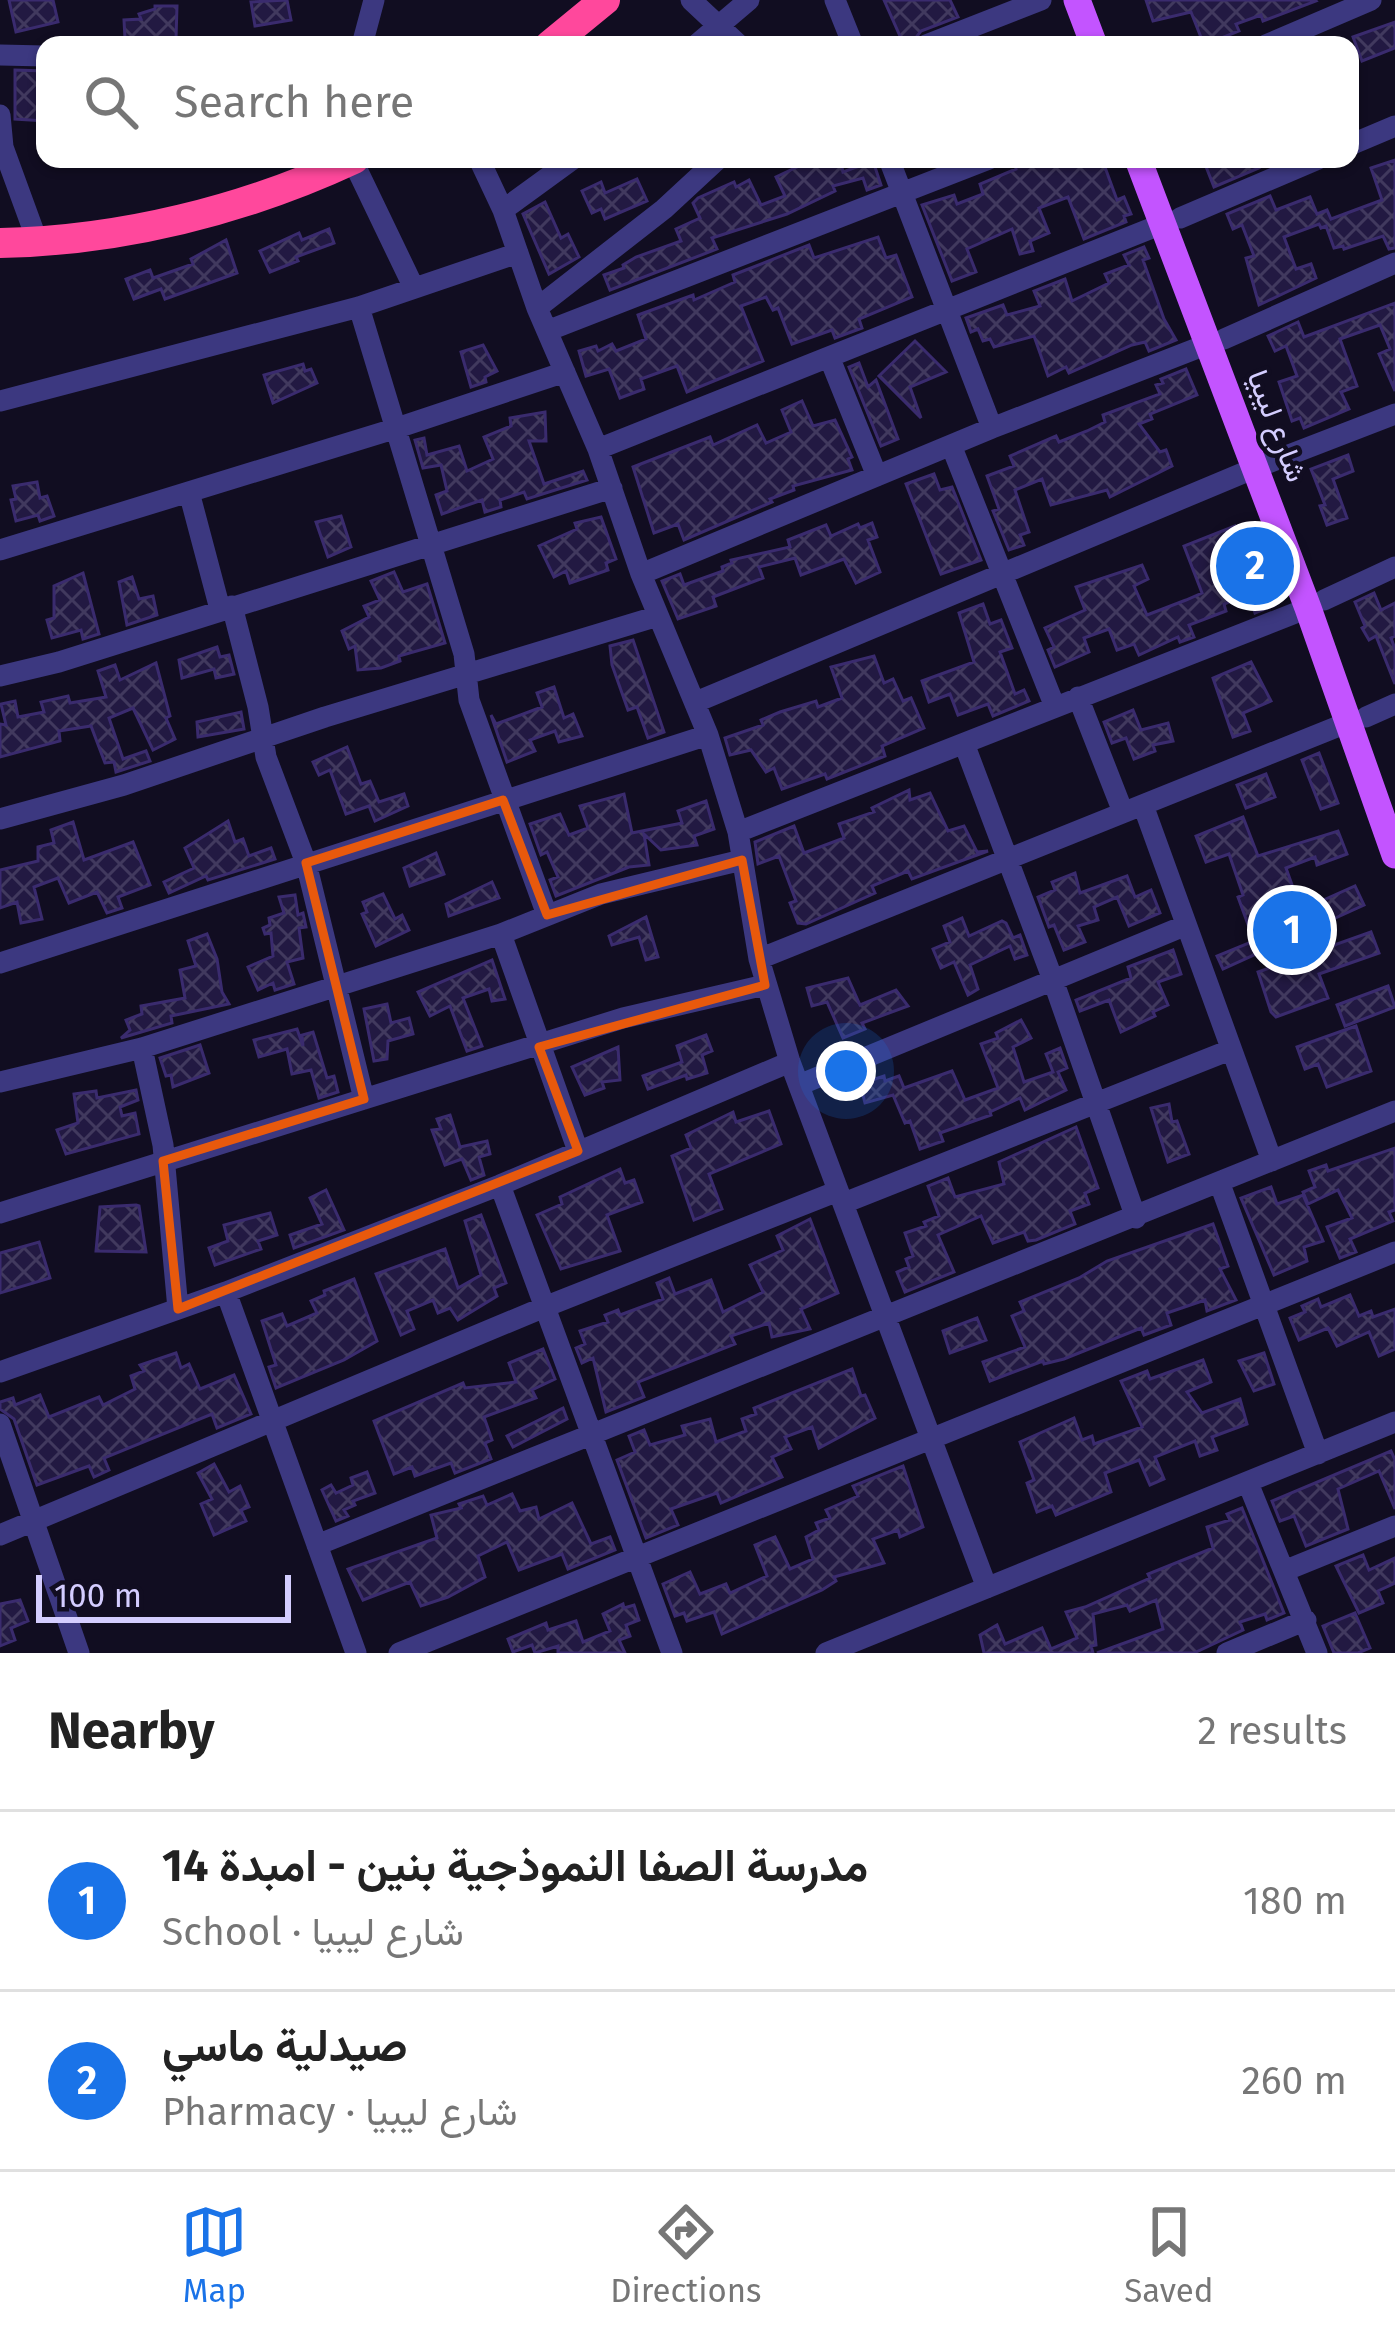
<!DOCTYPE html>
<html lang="en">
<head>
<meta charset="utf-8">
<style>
  :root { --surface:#fff; --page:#f2f2f2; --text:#222; --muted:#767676; --line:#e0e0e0; --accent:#1a73e8 }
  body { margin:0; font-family:"Fira Sans",Vazirmatn,sans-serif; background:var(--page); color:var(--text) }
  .scale { position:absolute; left:36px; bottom:30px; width:255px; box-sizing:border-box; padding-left:12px; border:6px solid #d4cdff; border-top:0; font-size:33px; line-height:42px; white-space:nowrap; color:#d4cdff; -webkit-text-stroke:9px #110d21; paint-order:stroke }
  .you { position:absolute; left:846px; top:1071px; width:42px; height:42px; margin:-30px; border:9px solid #fff; border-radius:50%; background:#1a73e8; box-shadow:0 0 0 18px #1a73e833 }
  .badge { display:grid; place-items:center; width:78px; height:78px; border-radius:50%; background:var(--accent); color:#fff; font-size:39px; font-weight:700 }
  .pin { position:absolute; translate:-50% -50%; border:6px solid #fff; box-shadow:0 3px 12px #0006 }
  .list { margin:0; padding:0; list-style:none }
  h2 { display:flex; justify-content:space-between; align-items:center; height:156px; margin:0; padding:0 48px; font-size:51px }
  h2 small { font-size:39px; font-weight:400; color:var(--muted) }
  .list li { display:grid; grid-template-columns:78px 1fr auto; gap:36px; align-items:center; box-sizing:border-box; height:180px; padding:0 48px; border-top:3px solid var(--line) }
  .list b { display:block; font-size:45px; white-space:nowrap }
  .list p { margin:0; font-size:39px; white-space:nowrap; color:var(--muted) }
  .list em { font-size:39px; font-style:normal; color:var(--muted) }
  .icon { flex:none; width:66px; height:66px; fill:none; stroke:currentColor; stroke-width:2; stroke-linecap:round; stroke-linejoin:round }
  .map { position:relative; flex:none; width:1395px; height:1653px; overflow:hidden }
  .search { position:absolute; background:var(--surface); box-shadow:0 3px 9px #0004; left:36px; right:36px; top:36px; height:132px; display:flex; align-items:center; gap:30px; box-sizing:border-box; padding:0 42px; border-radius:24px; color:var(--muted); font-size:45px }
  .sheet { height:516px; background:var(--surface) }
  nav { display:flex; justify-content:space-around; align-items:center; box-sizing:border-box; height:168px; border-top:3px solid var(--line); background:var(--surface); font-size:33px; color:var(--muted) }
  nav a { display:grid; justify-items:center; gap:6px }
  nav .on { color:var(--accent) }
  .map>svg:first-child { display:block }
</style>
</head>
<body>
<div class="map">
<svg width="1395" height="1653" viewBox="0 0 1395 1653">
  <defs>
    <pattern id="building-cross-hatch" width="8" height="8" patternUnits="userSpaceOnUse" patternTransform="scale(3)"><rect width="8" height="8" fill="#221942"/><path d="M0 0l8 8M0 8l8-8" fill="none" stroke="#41395e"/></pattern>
  </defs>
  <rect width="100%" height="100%" fill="#110d21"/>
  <!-- building -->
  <path fill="url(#building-cross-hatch)" stroke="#3a2b6e" stroke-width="3" d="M9,0H53L58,22L16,32Z
    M287,0L291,20L255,26L251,2Z
    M884,0H950L958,17L921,31L911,44L904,45Z
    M1146,0H1315L1316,1L1263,21L1261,15L1236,24L1239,31L1204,45L1191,12L1153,21Z
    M155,6H177L176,39H125L124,20L141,19L139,14L155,9Z
    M1395,22V48L1362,61L1353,37Z
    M15,70L45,71V121L15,119Z
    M814,159H826L829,166L841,163L843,172L873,161L881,185L867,190L863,178L833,186L835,191L787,214L712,238L717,249L610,290L604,275L624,268L623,265L636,257L681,241L676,229L700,218L693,203L698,198L734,182L736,187L749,180L761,205L785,196L776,177Z
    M1022,159H1102L1117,200L1124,197L1131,214L1124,216L1126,222L1084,239L1068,197L1039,208L1049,233L1030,241L1033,251L1020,254L1012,229L967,249L976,272L952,281L922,205L954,195L957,204L983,194L980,184L1016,169L1014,161Z
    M1203,159H1256L1259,168L1214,187Z
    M1395,160V248L1389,249L1383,236L1344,249L1343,246L1334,248L1326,226L1321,228L1319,224L1284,237L1296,269L1311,264L1316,278L1259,305L1246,258L1254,256L1242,225L1233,229L1227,214L1270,196L1276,210L1310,197L1317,214L1327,210L1331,219L1382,200L1371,168Z
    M637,179L647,201L605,219L601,209L592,213L582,191L601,182L605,193Z
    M545,202L561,238L568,234L579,257L549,274L523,214Z
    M329,229L334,243L296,257L298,261L270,272L260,251L299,233L302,240Z
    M878,237L886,258L896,255L912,297L859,319L862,328L835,338L832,330L792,344L778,308L773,310L766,297L741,306L763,361L687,392L677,366L641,379L644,389L620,398L609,369L586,376L579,351L596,346L598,351L612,344L616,351L646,339L638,315L693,295L694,300L735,282L733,275L809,245L814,258Z
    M226,240L237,273L165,299L161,289L134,299L126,279L150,270L153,278L193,264L191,259Z
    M1144,247L1149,258L1143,260L1164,319L1176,340L1149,351L1145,342L1132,345L1069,373L1066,367L1048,376L1034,336L994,347L990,339L983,341L978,329L971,332L966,318L1003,305L1007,315L1040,306L1034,291L1065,279L1072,301L1109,283L1105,274L1129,265L1124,255Z
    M1395,303V391L1379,354L1390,349L1380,325L1340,339L1357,386L1341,392L1349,409L1304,428L1300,418L1292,421L1279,382L1297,376L1286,346L1275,351L1268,336L1298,322L1304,337Z
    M915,341L946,372L910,387L921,418L879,376Z
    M483,345L497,371L485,377L486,382L471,387L461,352Z
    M859,363L868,387L876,380L898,439L881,446L849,367Z
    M303,364L305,371L311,369L317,383L273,403L264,375Z
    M1186,369L1197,395L1150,414L1152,419L1139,424L1160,452L1166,450L1172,466L1110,497L1107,490L1051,505L1042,479L1015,490L1029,532L1020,535L1024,545L1009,550L993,511L999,509L987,476L1014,466L1010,456L1056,436L1059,442L1087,431L1105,422L1103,415L1160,394L1156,385L1163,383L1161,379Z
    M802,401L813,426L835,420L852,457L848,459L852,470L793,486L794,490L770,499L772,502L684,540L678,524L654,533L633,467L710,437L713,445L757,425L766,443L791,432L782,410Z
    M545,412L546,441H529L544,484L583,471L587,480L527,499L524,492L500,500L501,507L485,512L482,500L442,514L436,495L447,491L441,465L423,468L415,440L424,438L427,455L459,446L467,471L493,459L484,437L511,426L510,418Z
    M1348,455L1353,471L1333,479L1347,518L1327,525L1320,506L1325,505L1311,469Z
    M934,474L940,490L952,487L981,560L941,574L906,484Z
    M37,482L40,498L47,496L54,516L40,521L38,515L16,521L11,500L16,499L13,486Z
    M341,516L351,547L328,557L316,522Z
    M601,517L616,559L606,563L608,570L570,583L566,571L554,577L539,546L577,529L575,523Z
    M872,523L877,537L868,540L880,572L856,583L844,559L801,575L795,558L759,567L763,578L713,597L716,606L678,619L662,581L680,574L684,585L723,571L722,567L732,563L731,560L790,547L788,540L826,525L831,536L858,524L860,528Z
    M1235,526L1240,537L1244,536L1255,561L1251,563L1262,590L1269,587L1275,605L1255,613L1249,594L1224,604L1226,611L1189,625L1194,637L1180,642L1178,637L1139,655L1134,644L1117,650L1109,629L1084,638L1089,652L1055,667L1048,650L1054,647L1045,628L1085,610L1076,587L1142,565L1148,579L1134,586L1147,615L1186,600L1202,593L1184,546Z
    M394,572L403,592L427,584L445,643L399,656L400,661L381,668L358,670L355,646L349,649L342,631L369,617L364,606L380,600L371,581Z
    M83,573L99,634L83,639L81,630L52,638L47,620L54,618V586Z
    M132,577L139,599L153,596L157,615L127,625L119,582Z
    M1374,593L1381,610L1395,603V636L1391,638L1395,649V684L1376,636L1369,640L1362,628L1365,626L1355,602Z
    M983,604L990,624L1001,620L1012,648L1000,652L1015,694L1024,690L1029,701L993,716L988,704L958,715L950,694L929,702L922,681L974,662L959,613Z
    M633,640L664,732L648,738L637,707L628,710L612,665L610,646Z
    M217,647L220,657L229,655L234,674L216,678L214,669L182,678L179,660Z
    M874,656L884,683L893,679L903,701L911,698L924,728L882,746L885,756L827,779L825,774L782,789L774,768L766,772L751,750L730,755L725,738L763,725L761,720L780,712L816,701L818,707L842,698L831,667Z
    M1251,662L1271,701L1243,713L1250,731L1233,737L1213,678Z
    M156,663L170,716L166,718L175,739L153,750L133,708L109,718L123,759L146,751L150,761L116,772L114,762L105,763L91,726L59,731L60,741L0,757V724L6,725L1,704L15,701L18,717L44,712L41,702L68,696L70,703L106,697L98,671L115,665L120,680Z
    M554,687L564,718L573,714L582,736L559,742L555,731L530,740L535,751L507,762L491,715L496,724L542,707L537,693Z
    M1133,710L1141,730L1168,723L1173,741L1153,745L1155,751L1134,759L1126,738L1112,743L1104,722Z
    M241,712L244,729L198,737L197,722Z
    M347,747L361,784L370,781L379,802L404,794L408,806L375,821L369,806L346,814L330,770L319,775L313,762Z
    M1319,753L1338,803L1321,809L1302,760Z
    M1266,774L1275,797L1246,808L1237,785Z
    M909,790L910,800L930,793L948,831L964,826L977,852L988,851L912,879L908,871L872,886L875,893L806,924L798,923L790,903L796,901L779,856L758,864L755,842L794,826L804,853L844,838L839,824L874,812L872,808Z
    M624,794L632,833L682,823L678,811L706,801L714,829L694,836L697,845L661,850L644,834L649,865L629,867L556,896L550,880L558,877L547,852L541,855L530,824L560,814L569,835L588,828L580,806Z
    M1243,817L1258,856L1338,831L1347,854L1317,865L1315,857L1286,868L1301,910L1355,886L1364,905L1223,969L1217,956L1254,941L1238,897L1243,895L1229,854L1206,862L1196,836Z
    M228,821L235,842L243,839L249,856L271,848L275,859L208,880L206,876L169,893L164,882L194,868L185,848Z
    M73,822L84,860L133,842L150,885L118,897L122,908L107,913L97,892L69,903L58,878L34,887L42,919L21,923L17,902L0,908V870L38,861V847L54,843L51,830Z
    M436,853L444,874L410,886L404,868Z
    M1075,873L1080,893L1127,876L1135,897L1151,890L1160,913L1129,926L1117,897L1094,907L1098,920L1078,926L1085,942L1064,950L1054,925L1049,927L1038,897L1055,890L1052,882Z
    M492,882L499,898L449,916L446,904Z
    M383,894L395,919L402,915L409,930L376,946L362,914L367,912L363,902Z
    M295,895L298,915L303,913L306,927L299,928L303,958L287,962L294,984L275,990L273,983L258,990L248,967L273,956L271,933L265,934L263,928L270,925L269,918L284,913L279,897Z
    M646,917L658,957L646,960L639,937L612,945L609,936Z
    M962,918L969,936L1002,921L1006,923L1013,938L1020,935L1027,955L1015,959L1010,946L970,965L978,989L968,995L954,962L941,968L933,949L950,942L944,926Z
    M1371,932L1379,953L1319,974L1328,998L1276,1017L1271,1012L1258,972Z
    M207,934L217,959L222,992L229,1004L171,1016L172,1023L121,1038L130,1030L126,1020L142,1014L141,1006L185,998L180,970L196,966L188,941Z
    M1173,950L1181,974L1158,982L1168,1005L1153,1012L1155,1016L1121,1032L1109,1000L1080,1011L1076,1000L1131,978L1128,967Z
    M492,960L505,999L492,1001L489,989L463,998L482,1046L467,1051L450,1006L430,1016L418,992Z
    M848,978L860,1005L896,990L908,1006L862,1023L865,1029L843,1038L827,1002L812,1006L807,988Z
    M1388,986L1395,1007L1345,1026L1337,1005Z
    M387,1004L391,1023L409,1018L413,1034L388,1041L387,1059L374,1061L364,1009Z
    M1021,1020L1031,1038L1013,1047L1024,1082L1053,1072L1046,1054L1060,1048L1067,1068L1058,1072L1066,1090L1025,1110L1020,1098L990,1112L991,1115L940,1133L943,1141L920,1149L910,1121L905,1123L893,1095L865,1103L860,1084L884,1076L885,1081L899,1076L904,1088L952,1071L965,1100L998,1088L981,1044L998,1038L996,1033Z
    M1356,1026L1371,1071L1327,1087L1318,1064L1305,1069L1297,1047Z
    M297,1029L303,1046L302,1035L313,1032L327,1078L334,1076L338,1092L319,1098L311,1070L292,1074L287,1049L259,1057L254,1040Z
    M706,1035L712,1051L702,1055L707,1073L687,1079L686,1075L648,1089L643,1076L682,1062L677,1046Z
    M200,1045L209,1073L173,1087L171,1075L166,1076L160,1058Z
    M618,1047L620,1080L602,1082L604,1088L585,1095L572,1067Z
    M136,1090L138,1100L120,1107L122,1116L135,1113L139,1134L66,1154L57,1130L78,1123L74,1094L96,1091L97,1098Z
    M1169,1104L1172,1122L1177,1121L1189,1154L1168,1162L1151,1108Z
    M769,1111L781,1144L709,1174L722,1209L694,1220L672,1156L691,1148L686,1135L733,1112L736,1122Z
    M450,1115L460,1147L487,1141L490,1154L479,1157L484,1175L471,1180L462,1159L445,1165L432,1130L441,1129L437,1119Z
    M1076,1127L1098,1188L1085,1193L1089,1204L1070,1211L1075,1224L1036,1240L1028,1241L1024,1232L993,1243L981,1216L938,1235L954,1272L905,1292L897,1272L909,1267L906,1259L913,1256L905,1233L926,1226L924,1222L939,1216L928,1186L948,1178L955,1197L1004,1184L999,1162Z
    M1395,1148V1210L1389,1212L1393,1221L1350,1239L1356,1252L1340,1258L1327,1227L1352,1218L1338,1190L1308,1204L1303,1192L1315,1187L1309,1171L1326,1165L1328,1171Z
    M620,1169L625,1183L634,1180L642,1202L607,1215L620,1251L561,1269L537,1215L562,1204L560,1197Z
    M1271,1187L1277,1204L1303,1195L1323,1241L1304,1247L1307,1261L1274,1275L1241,1198Z
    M326,1190L344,1230L294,1248L290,1235L322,1224L310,1198Z
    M136,1205L139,1206L146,1252L96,1251L100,1207Z
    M270,1213L277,1235L258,1241L261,1249L215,1265L209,1248L228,1241L224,1225Z
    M481,1215L506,1283L494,1288L497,1296L458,1320L450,1308L438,1313L433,1300L407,1311L414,1329L401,1335L376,1274L445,1249L458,1288L481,1275L465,1221Z
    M810,1219L838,1293L801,1309L810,1329L772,1337L769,1323L731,1336L735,1344L638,1382L644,1397L606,1412L593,1358L582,1363L576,1348L585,1344L580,1331L608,1322L605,1315L618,1310L620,1315L663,1299L657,1283L669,1278L675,1294L711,1280L723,1312L763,1292L750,1265L783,1250L777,1236Z
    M1213,1224L1228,1266L1220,1269L1236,1300L1207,1311L1205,1300L1167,1313L1171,1325L1144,1335L1141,1328L1064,1359L1044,1364L1043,1361L990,1381L983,1362L1025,1347L1012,1316L1024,1311L1020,1302L1079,1278L1107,1261Z
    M39,1242L50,1278L0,1293V1253Z
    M354,1279L377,1341L344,1360L276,1388L269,1367L276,1365L262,1321L282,1314L287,1326L317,1313L311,1301L325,1295L324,1291Z
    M1350,1295L1359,1316L1371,1311L1373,1317L1395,1309V1349L1379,1356L1369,1332L1337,1346L1328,1328L1299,1340L1290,1318L1305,1312L1302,1306L1318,1299L1321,1307Z
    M977,1318L986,1340L950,1353L943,1331Z
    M543,1349L555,1379L532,1390L536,1398L484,1417L492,1440L485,1443L491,1459L455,1473L451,1463L415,1476L412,1467L394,1474L374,1421L463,1383L465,1388L516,1382L509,1363Z
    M176,1353L181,1368L189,1364L200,1389L234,1375L251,1414L217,1428L212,1414L104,1458L109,1470L94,1477L89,1466L37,1485L14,1419L0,1409V1402L13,1398L15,1405L40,1395L49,1417L99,1397L103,1405L135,1389L131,1376L144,1371L140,1365Z
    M1264,1353L1274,1384L1254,1391L1239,1361Z
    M1203,1360L1211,1382L1187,1392L1202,1413L1240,1399L1247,1424L1212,1437L1217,1450L1200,1456L1195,1441L1155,1457L1164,1479L1150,1485L1139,1460L1105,1473L1111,1492L1056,1515L1052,1506L1037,1512L1027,1483L1034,1480L1020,1442L1074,1418L1082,1440L1092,1436L1094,1444L1142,1427L1121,1381L1147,1371L1150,1379Z
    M852,1369L861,1396L865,1395L875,1418L819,1448L812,1427L785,1437L791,1449L772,1457L782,1477L721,1503L717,1493L671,1509L678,1525L646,1538L617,1460L635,1452L629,1436L644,1430L650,1445L685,1435L682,1426L710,1419L716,1442L746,1431L742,1419L756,1414L754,1408Z
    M563,1408L567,1419L513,1447L507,1436Z
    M1391,1451L1395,1460V1509L1379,1471L1338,1489L1348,1529L1306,1546L1294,1516L1280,1521L1272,1501Z
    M214,1464L229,1492L240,1486L249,1507L241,1510L246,1521L214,1535L201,1504L212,1499L198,1473Z
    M903,1466L923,1527L900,1537L898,1530L873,1539L884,1563L834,1577L836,1581L822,1590L722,1634L714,1612L687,1621L684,1613L675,1616L663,1584L690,1572L700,1594L726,1584L730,1593L767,1576L755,1545L775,1537L790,1569L813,1559L806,1537L819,1530L816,1523L830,1518L826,1510L858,1496L853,1486Z
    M367,1472L375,1493L353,1501L355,1505L344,1510L348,1516L336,1521L322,1490L331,1485L336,1493L353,1485L351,1478Z
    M512,1494L520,1511L536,1507L539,1519L572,1503L591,1544L610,1537L615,1550L568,1569L562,1554L519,1570L507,1542L478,1556L485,1577L448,1597L421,1606L410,1582L363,1600L348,1569L437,1538L431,1515L461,1508L459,1504L483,1496L487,1505Z
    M1242,1508L1284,1613L1267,1620L1265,1614L1240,1622L1243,1630L1194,1653H1097L1163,1629L1156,1600L1130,1611L1127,1605L1093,1614L1096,1645L1091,1646L1093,1653H984L980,1635L997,1625L1005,1644L1042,1628L1051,1649L1077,1638L1066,1612L1085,1607L1150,1578L1148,1574L1213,1548L1207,1527L1230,1520L1227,1514Z
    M1363,1555L1369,1570L1395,1558V1583L1378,1591L1383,1603L1359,1613L1336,1566Z
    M20,1600L28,1621L11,1628L15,1640L0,1646V1604Z
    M623,1604L624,1608L634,1605L639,1620L626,1625L630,1636L619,1640L625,1653H558V1646L535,1653L532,1645L513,1652L508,1639L546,1623L548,1630L576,1621L583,1642L610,1631L603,1614Z
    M1355,1613L1370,1648L1358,1653H1334L1323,1626Z"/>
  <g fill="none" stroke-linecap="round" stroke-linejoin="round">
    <!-- minor -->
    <path stroke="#3c3880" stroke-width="21" d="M691,0L739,45
      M835,0L853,45
      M362,45L374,0
      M696,45L749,0
      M926,45L1041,0
      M1266,45L1371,0
      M0,55L45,56
      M0,115L3,147L38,243
      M1350,145L1395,126
      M352,159L414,288
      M479,159L503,210L537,308L598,449L641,574L708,735L738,832L759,959L790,1062L987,1588
      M889,159L992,428
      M503,210L573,159
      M1180,218L1318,159
      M359,307L464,654L469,700L547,915
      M537,308L664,209L718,159
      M547,331L989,159
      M1224,339L1395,263
      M830,359L877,476
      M0,401L359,307L518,253
      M951,445L1055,707
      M598,449L1162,224
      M189,492L220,609
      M0,550L397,428L565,372
      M641,574L992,428L1208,344
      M1324,600L1395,567
      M232,606L258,707L266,757L306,863L364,1099
      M0,676L59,662L612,488
      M1078,697L1123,812
      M696,702L1255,468L1395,414
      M1366,717L1395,704
      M965,746L1053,980L1136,1218
      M1143,805L1272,1161
      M0,819L124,785L325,717L658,616
      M738,832L1308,608
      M501,934L578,1151
      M759,959L1349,722
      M0,963L708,735
      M142,1048L163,1145L178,1309
      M0,1082L142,1048L501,934L601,894L742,860
      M799,1085L1184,926
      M1220,1184L1318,1454
      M500,1185L672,1653
      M844,1203L1230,1050
      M0,1213L623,1018L765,985
      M226,1292L356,1653
      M0,1372L226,1292L500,1185L790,1062
      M0,1424L79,1653
      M1248,1483L1317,1653
      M0,1535L547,1306L838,1191
      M317,1545L1395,1111
      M1284,1571L1395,1526
      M399,1653L1395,1252
      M826,1653L1395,1422
      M1227,1653L1306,1620"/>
    <!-- major -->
    <path stroke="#c354ff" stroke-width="27" d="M1077,0L1094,45
      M1138,159L1308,608L1395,855"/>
    <!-- highway -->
    <path stroke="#ff489c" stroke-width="30" d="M550,45L605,0
      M0,243C120,241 245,210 354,159"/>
  </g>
  <!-- marked area -->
  <path fill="none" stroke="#e8590c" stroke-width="9" stroke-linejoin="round" d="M503,800L547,915L742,860L765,985L539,1047L578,1151L178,1309L163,1161L364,1099L306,863Z"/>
  <g text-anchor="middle" stroke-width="9" stroke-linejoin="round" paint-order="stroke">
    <!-- street labels -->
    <g font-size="30" fill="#d4cdff" stroke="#110d21">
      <text transform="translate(1277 426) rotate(69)" y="10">شارع ليبيا</text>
    </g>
  </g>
</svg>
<div class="scale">100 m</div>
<div class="you"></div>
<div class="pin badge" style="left:1292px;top:930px">1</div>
<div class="pin badge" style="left:1255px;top:566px">2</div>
<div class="search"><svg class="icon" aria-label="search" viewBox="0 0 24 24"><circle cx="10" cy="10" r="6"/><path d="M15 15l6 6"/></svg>Search here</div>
</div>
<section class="sheet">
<h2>Nearby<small>2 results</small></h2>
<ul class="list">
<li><span class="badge">1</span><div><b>مدرسة الصفا النموذجية بنين - امبدة 14</b><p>School · شارع ليبيا</p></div><em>180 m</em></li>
<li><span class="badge">2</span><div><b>صيدلية ماسي</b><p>Pharmacy · شارع ليبيا</p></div><em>260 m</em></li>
</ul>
</section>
<nav>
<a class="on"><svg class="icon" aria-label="map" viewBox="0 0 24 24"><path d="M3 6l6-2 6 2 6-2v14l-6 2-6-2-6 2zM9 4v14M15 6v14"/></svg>Map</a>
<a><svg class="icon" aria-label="directions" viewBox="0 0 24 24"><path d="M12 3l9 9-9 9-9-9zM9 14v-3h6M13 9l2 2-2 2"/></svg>Directions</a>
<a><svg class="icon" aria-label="saved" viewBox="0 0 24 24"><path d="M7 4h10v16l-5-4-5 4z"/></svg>Saved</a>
</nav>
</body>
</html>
